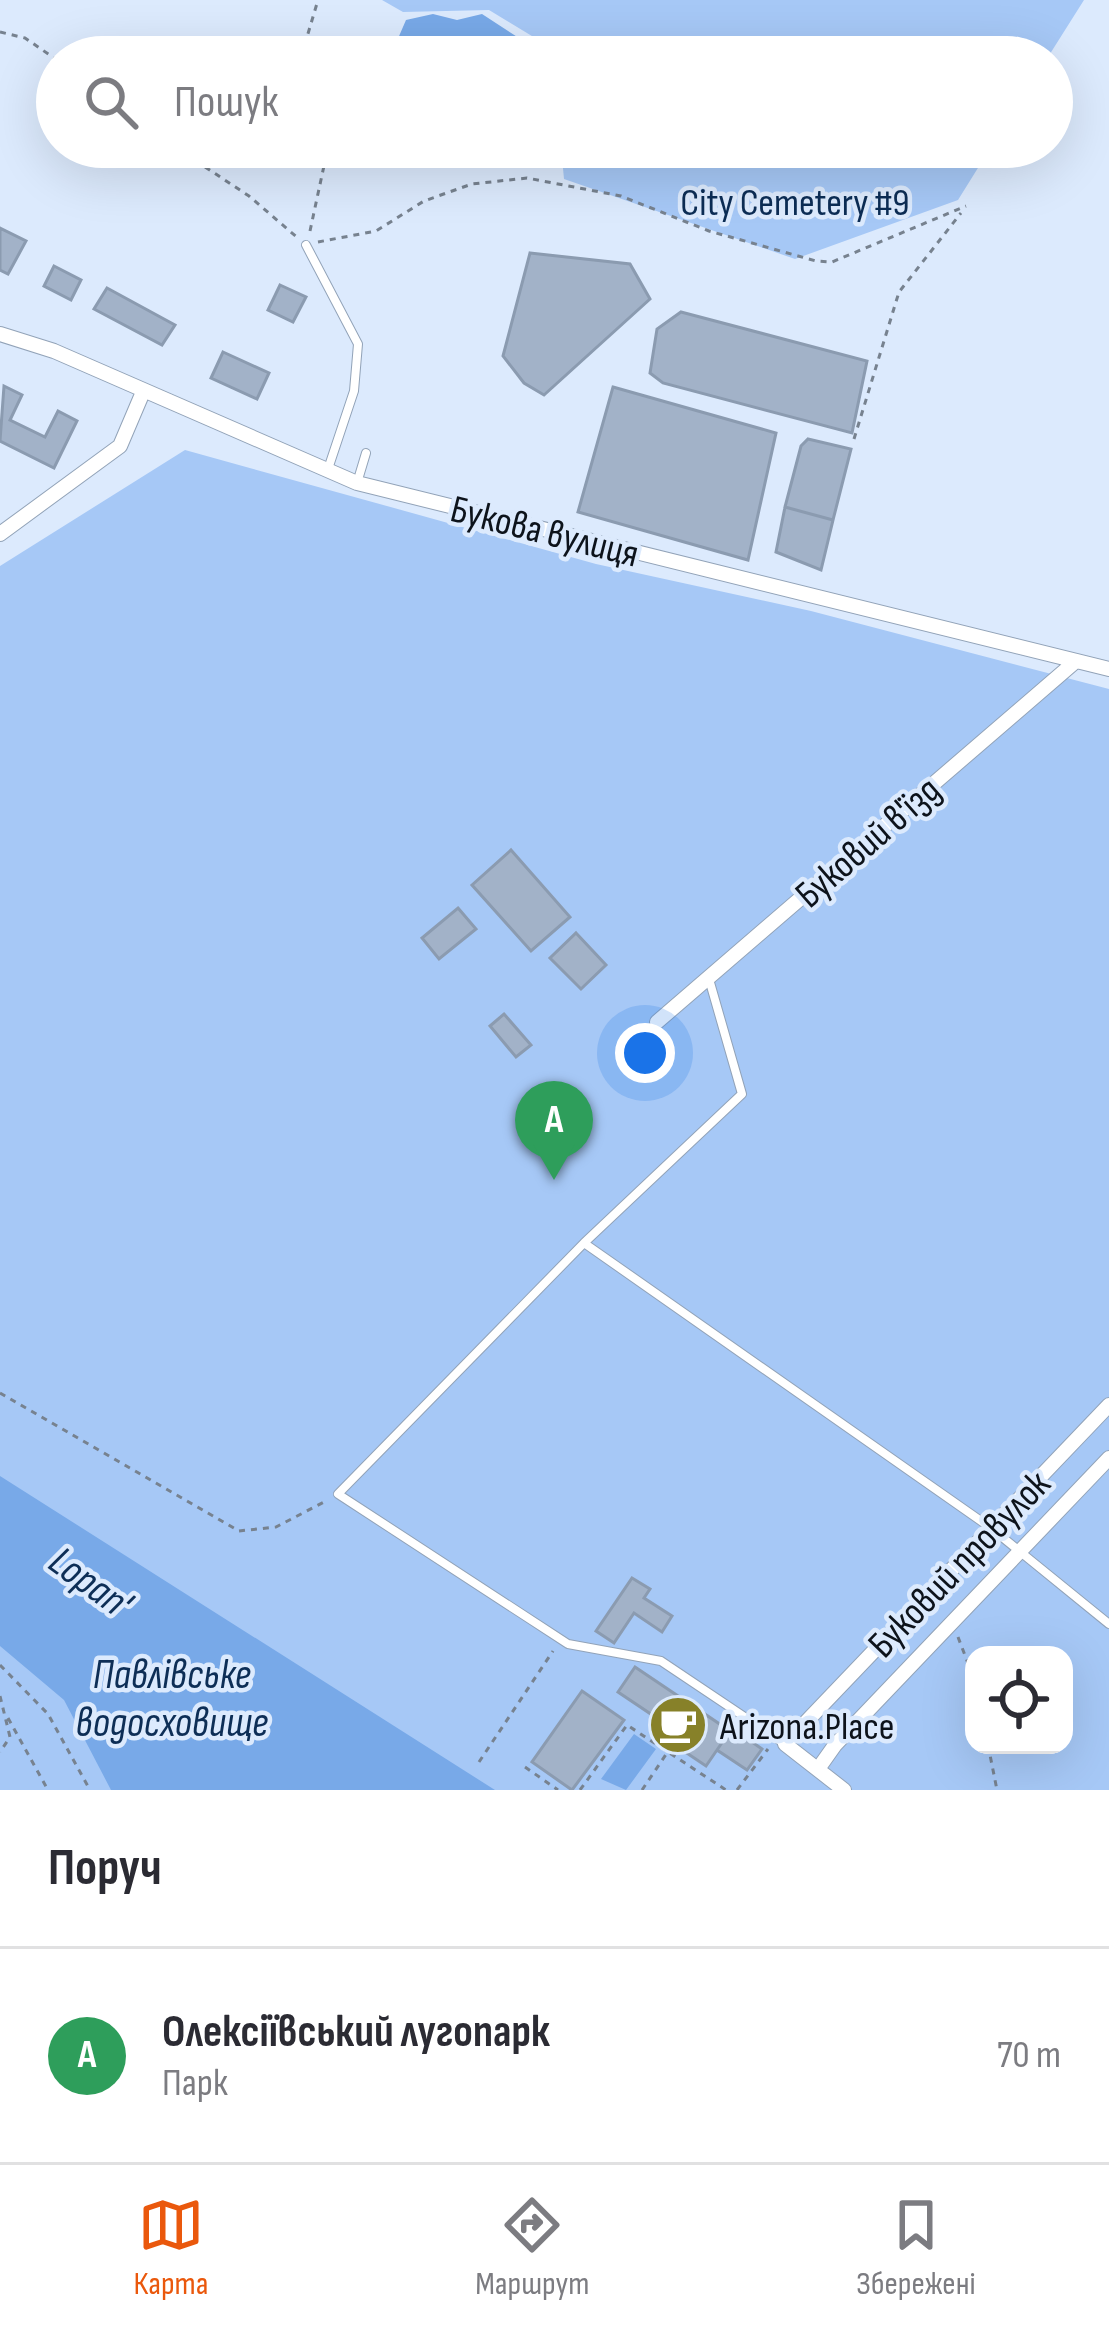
<!DOCTYPE html>
<html lang="uk">
<head>
<meta charset="utf-8">
<style>
  :root { --surface:#fff; --page:#f2f2f3; --text:#2b2b33; --muted:#7c7c81; --line:#e1e1e2; --accent:#ea580c }
  body { margin:0; font-family:"Sofia Sans Condensed",sans-serif; background:var(--page); color:var(--text) }
  .controls { position:absolute; right:36px; bottom:36px; display:grid; overflow:hidden; border-radius:24px; box-shadow:0 12px 48px #0002 }
  .controls button { width:108px; height:108px; display:grid; place-items:center; padding:0; border:0; border-bottom:3px solid var(--line); background:var(--surface); color:var(--text); font:60px sans-serif }
  .you { position:absolute; left:645px; top:1053px; width:42px; height:42px; margin:-30px; border:9px solid #fff; border-radius:50%; background:#1a73e8; box-shadow:0 0 0 18px #1a73e833 }
  .badge { display:grid; place-items:center; width:78px; height:78px; border-radius:50%; background:var(--accent); color:#fff; font-size:39px; font-weight:700 }
  .pin { position:absolute; translate:-50% -99px; filter:drop-shadow(0 3px 6px #0008) }
  .pin::after { content:''; position:absolute; top:63px; width:42px; height:36px; background:inherit; clip-path:polygon(0 0,100% 0,50% 100%) }
  .list { margin:0; padding:0; list-style:none }
  h2 { display:flex; justify-content:space-between; align-items:center; height:156px; margin:0; padding:0 48px; font-size:51px }
  h2 small { font-size:39px; font-weight:400; color:var(--muted) }
  .list li { display:grid; grid-template-columns:78px 1fr auto; gap:36px; align-items:center; box-sizing:border-box; height:216px; padding:0 48px; border-top:3px solid var(--line) }
  .list b { display:block; font-size:45px; white-space:nowrap }
  .list p { margin:0; font-size:39px; white-space:nowrap; color:var(--muted) }
  .list em { font-size:39px; font-style:normal; color:var(--muted) }
  .icon { flex:none; width:66px; height:66px; fill:none; stroke:currentColor; stroke-width:2; stroke-linecap:round; stroke-linejoin:round }
  .map { position:relative; flex:none; width:1109px; height:1790px; overflow:hidden }
  .search { position:absolute; background:var(--surface); box-shadow:0 12px 48px #0002; left:36px; right:36px; top:36px; height:132px; display:flex; align-items:center; gap:30px; box-sizing:border-box; padding:0 42px; border-radius:66px; color:var(--muted); font-size:45px }
  .sheet { height:372px; background:var(--surface) }
  nav { display:flex; justify-content:space-around; align-items:center; box-sizing:border-box; height:168px; border-top:3px solid var(--line); background:var(--surface); font-size:33px; color:var(--muted) }
  nav a { display:grid; justify-items:center; gap:6px }
  nav .on { color:var(--accent) }
  .map>svg:first-child { display:block }
</style>
</head>
<body>
<div class="map">
<svg width="1109" height="1790" viewBox="0 0 1109 1790">
  <rect width="100%" height="100%" fill="#dceafd"/>
  <!-- green -->
  <path fill="#a6c8f6" fill-rule="evenodd" d="M382,0H1084L1048,57H552L550,47L489,10L403,12Z
    M561,147H991L958,200L795,259L564,179Z
    M185,450L596,564L811,611L1109,689V1790H0V566ZM974,1655H1064V1745H974Z"/>
  <!-- water -->
  <path fill="#78a9e8" d="M433,14L457,20L482,14L522,40L528,57H390L406,20Z
    M0,1476L495,1790H111L64,1700L0,1646Z
    M634,1734L656,1749L626,1790L601,1779Z"/>
  <!-- building -->
  <path fill="#a2b2c8" stroke="#8b9bb0" stroke-width="3" d="M0,228L26,241L8,274L0,270Z
    M530,253L630,264L650,299L544,395L524,383L503,356Z
    M54,266L81,280L71,300L44,286Z
    M280,285L306,297L293,322L268,310Z
    M107,288L175,325L162,345L94,309Z
    M681,312L867,361L852,433L663,383L650,373L657,329Z
    M223,352L269,373L257,399L211,378Z
    M4,386L22,395L10,420L45,437L58,411L77,421L54,468L0,441Z
    M613,387L776,433L748,560L578,512Z
    M808,439L851,449L833,520L785,507L801,446Z
    M785,507L833,520L821,570L776,552Z
    M511,850L570,917L531,951L472,885Z
    M458,908L476,929L439,959L422,938Z
    M576,933L606,965L581,989L550,958Z
    M504,1014L531,1045L516,1057L490,1026Z
    M632,1578L650,1589L644,1598L672,1616L662,1632L634,1613L614,1643L596,1631Z
    M635,1667L730,1731L706,1766L669,1741L676,1731L618,1692Z
    M582,1691L624,1720L572,1790L532,1762Z
    M732,1728L762,1749L747,1770L717,1750Z"/>
  <g fill="none" stroke-linecap="round" stroke-linejoin="round">
    <defs>
      <path id="lane" d="M306,245L358,344L354,391L327,472
        M357,483L366,453
        M709,979L742,1094L584,1243L338,1494L568,1644L661,1661L785,1744
        M584,1243L991,1528L1109,1624"/>
      <path id="street" d="M0,334L54,351L357,483L1109,669
        M0,534L120,446L143,392
        M657,1022L1076,661
        M818,1769L835,1745L1109,1458
        M844,1790L785,1744L1109,1405"/>
    </defs>
    <!-- lane casing -->
    <use href="#lane" stroke="#92a3b8" stroke-width="10"/>
    <!-- street casing -->
    <use href="#street" stroke="#92a3b8" stroke-width="16"/>
    <!-- path -->
    <path stroke="#77828f" stroke-width="3" stroke-dasharray="6 6" stroke-linecap="butt" d="M0,32L25,38L57,60
      M312,57L307,37L318,0
      M175,147L249,196L299,239
      M310,231L328,147
      M318,242L376,231L424,201L472,184L527,178L621,196L709,231L816,261L832,262L966,206
      M854,439L899,292L961,213
      M0,1393L239,1531L276,1527L326,1501
      M958,1637L974,1679
      M0,1665L48,1714L90,1790
      M0,1696L10,1737L0,1752
      M8,1718L48,1790
      M988,1745L997,1790
      M479,1762L553,1651
      M525,1767L558,1790
      M580,1790L627,1725L726,1790
      M642,1790L667,1753
      M737,1790L768,1749"/>
    <!-- lane -->
    <use href="#lane" stroke="#fff" stroke-width="8"/>
    <!-- street -->
    <use href="#street" stroke="#fff" stroke-width="14"/>
  </g>
  <!-- icons -->
  <defs>
    <symbol id="cafe-disc" viewBox="-11 -11 22 22"><circle r="9.5" fill="#878129" stroke="#dceafd"/><path d="M-5.5-4.5H6V0H3Q3 3.5 0 3.5H-2.5Q-5.5 3.5-5.5 0ZM3-3.2v2h1.7v-2ZM-6 4.5H4V6H-6Z" fill="#fff"/></symbol>
  </defs>
  <g fill-rule="evenodd">
    <use href="#cafe-disc" x="645" y="1692" width="66" height="66"/>
  </g>
  <g text-anchor="middle" stroke-width="9" stroke-linejoin="round" paint-order="stroke">
    <!-- park labels -->
    <g font-size="39" fill="#0c2d55" stroke="#dceafd">
      <text x="795" y="215">City Cemetery #9</text>
    </g>
    <!-- street labels -->
    <g font-size="39" fill="#0d131b" stroke="#dceafd">
      <text transform="translate(545 530) rotate(14)" y="14">Букова вулиця</text>
      <text transform="translate(867 841) rotate(-41)" y="14">Буковий в'їзд</text>
      <text transform="translate(958 1563) rotate(-46)" y="14">Буковий провулок</text>
    </g>
    <!-- poi labels -->
    <g font-size="39" fill="#0d131b" stroke="#dceafd" text-anchor="start">
      <text x="720" y="1739">Arizona.Place</text>
    </g>
    <!-- water labels -->
    <g font-size="42" font-style="italic" fill="#0d2e56" stroke="#dceafd">
      <text transform="translate(91 1581) rotate(36)" y="15">Lopan'</text>
      <text x="172" y="1688">Павлівське<tspan x="172" dy="48">водосховище</tspan></text>
    </g>
  </g>
</svg>
<div class="controls">
<button><svg class="icon" aria-label="locate" viewBox="0 0 24 24"><circle cx="12" cy="12" r="6"/><path d="M12 2v4M12 18v4M2 12h4M18 12h4"/></svg></button>
</div>
<div class="you"></div>
<div class="pin badge" style="left:554px;top:1180px;background:#2e9e5b">A</div>
<div class="search"><svg class="icon" aria-label="search" viewBox="0 0 24 24"><circle cx="10" cy="10" r="6"/><path d="M15 15l6 6"/></svg>Пошук</div>
</div>
<section class="sheet">
<h2>Поруч<small></small></h2>
<ul class="list">
<li><span class="badge" style="background:#2e9e5b">A</span><div><b>Олексіївський лугопарк</b><p>Парк</p></div><em>70 m</em></li>
</ul>
</section>
<nav>
<a class="on"><svg class="icon" aria-label="map" viewBox="0 0 24 24"><path d="M3 6l6-2 6 2 6-2v14l-6 2-6-2-6 2zM9 4v14M15 6v14"/></svg>Карта</a>
<a><svg class="icon" aria-label="directions" viewBox="0 0 24 24"><path d="M12 3l9 9-9 9-9-9zM9 14v-3h6M13 9l2 2-2 2"/></svg>Маршрут</a>
<a><svg class="icon" aria-label="saved" viewBox="0 0 24 24"><path d="M7 4h10v16l-5-4-5 4z"/></svg>Збережені</a>
</nav>
</body>
</html>
